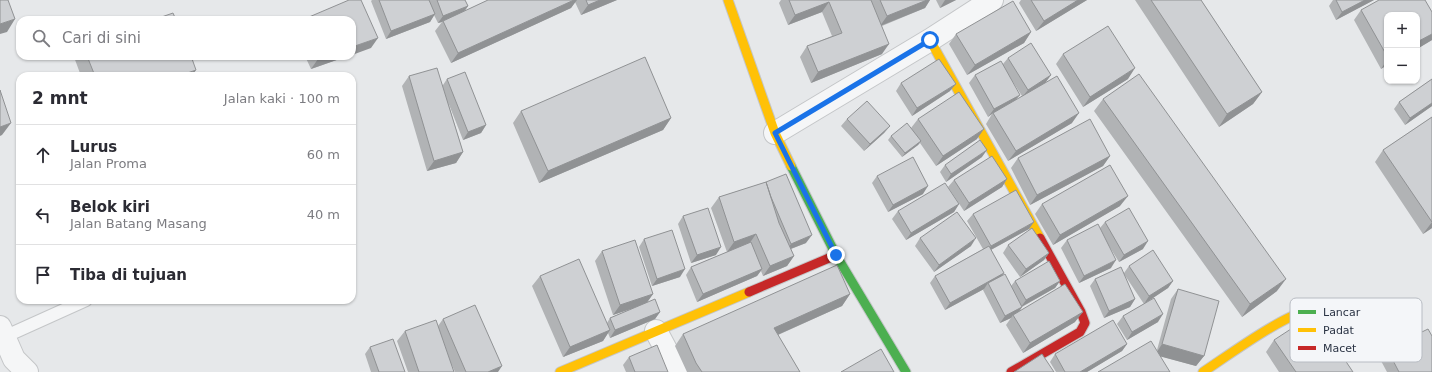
<!DOCTYPE html>
<html lang="id">
<head>
<meta charset="utf-8">
<style>
  :root { --surface:#fff; --page:#f7f7f7; --text:#2b2b33; --muted:#7c7c81; --line:#e1e1e2 }
  body { margin:0; font-family:"DejaVu Sans",sans-serif; background:var(--page); color:var(--text) }
  .controls { position:absolute; right:12px; top:12px; display:grid; overflow:hidden; border-radius:8px; box-shadow:0 1px 3px #0004 }
  .controls button { width:36px; height:36px; display:grid; place-items:center; padding:0; border:0; border-bottom:1px solid var(--line); background:var(--surface); color:var(--text); font:20px sans-serif }
  .stop { position:absolute; width:12px; height:12px; margin:-9px; border:3px solid #1a73e8; border-radius:50%; background:#fff }
  .stop.end { background:#1a73e8; border-color:#fff; box-shadow:0 1px 4px #0008 }
  .list { margin:0; padding:0; list-style:none }
  h2 { display:flex; justify-content:space-between; align-items:center; height:52px; margin:0; padding:0 16px; font-size:17px }
  h2 small { font-size:13px; font-weight:400; color:var(--muted) }
  .list li { display:grid; grid-template-columns:26px 1fr auto; gap:12px; align-items:center; box-sizing:border-box; height:60px; padding:0 16px; border-top:1px solid var(--line) }
  .list b { display:block; font-size:15px; white-space:nowrap }
  .list p { margin:0; font-size:13px; white-space:nowrap; color:var(--muted) }
  .list em { font-size:13px; font-style:normal; color:var(--muted) }
  .icon { flex:none; width:22px; height:22px; fill:none; stroke:currentColor; stroke-width:2; stroke-linecap:round; stroke-linejoin:round }
  .map { position:relative; flex:none; width:1432px; height:372px; overflow:hidden }
  .search { position:absolute; background:var(--surface); box-shadow:0 1px 3px #0004; left:16px; top:16px; width:340px; height:44px; display:flex; align-items:center; gap:10px; box-sizing:border-box; padding:0 14px; border-radius:12px; color:var(--muted); font-size:15px }
  .panel { position:absolute; background:var(--surface); box-shadow:0 1px 3px #0004; left:16px; top:72px; width:340px; height:232px; border-radius:12px }
  .map>svg:first-child { display:block }
</style>
</head>
<body>
<div class="map">
<svg width="1432" height="372" viewBox="0 0 1432 372">
  <rect width="100%" height="100%" fill="#e6e8ea"/>
  <g fill="none" stroke-linecap="round" stroke-linejoin="round">
    <defs>
      <path id="lane" d="M4,337L86,300"/>
      <path id="street" d="M775,133L930,40L992,0
        M0,327L14,359L27,372
        M656,331L678,372"/>
      <path id="fast" d="M791,166L836,255L906,372"/>
      <path id="slow" d="M728,0L775,133L791,166
        M930,40L1040,238
        M560,372L749,292
        M1203,372C1229,355 1288,311 1317,308C1337,306 1358,316 1376,321C1397,326 1416,330 1432,344"/>
      <path id="jam" d="M749,292L836,255
        M1011,372L1080,332L1085,323L1081,312L1040,238"/>
    </defs>
    <!-- lane casing -->
    <use href="#lane" stroke="#c4c6c8" stroke-width="14"/>
    <!-- street casing -->
    <use href="#street" stroke="#c4c6c8" stroke-width="24"/>
    <!-- fast casing -->
    <use href="#fast" stroke="#c4c6c8" stroke-width="11"/>
    <!-- slow casing -->
    <use href="#slow" stroke="#c4c6c8" stroke-width="11"/>
    <!-- jam casing -->
    <use href="#jam" stroke="#c4c6c8" stroke-width="11"/>
    <!-- lane -->
    <use href="#lane" stroke="#f5f6f7" stroke-width="12"/>
    <!-- street -->
    <use href="#street" stroke="#f5f6f7" stroke-width="22"/>
    <!-- fast -->
    <use href="#fast" stroke="#4caf50" stroke-width="9"/>
    <!-- slow -->
    <use href="#slow" stroke="#ffc107" stroke-width="9"/>
    <!-- jam -->
    <use href="#jam" stroke="#c62828" stroke-width="9"/>
  </g>
  <!-- wall -->
  <path fill="#b1b3b5" fill-rule="evenodd" d="M372,0H465L468,6L465,11L488,0H617L581,15L575,2L571,8L451,63L435,31L442,22L438,23L434,15L430,22L386,39L371,1Z
    M781,0H930L925,8L882,26V54L811,83L800,57L807,46L832,36L822,12L788,25L779,3Z
    M936,0H956L940,8Z
    M1021,0H1087L1036,31L1019,3Z
    M1135,0H1201L1262,92L1253,104L1219,127Z
    M1333,0H1374L1336,20L1329,6Z
    M1361,10L1432,12V40L1417,49L1387,15V65L1381,69L1354,20Z
    M1031,32L1024,43L967,75L949,44L956,34Z
    M1063,54L1128,79L1083,107L1056,64Z
    M75,56H191L192,76H81L74,57Z
    M305,56H348L311,69Z
    M1008,58L1051,75L1046,82L1072,123L1008,161L986,124L992,114L988,117L969,83L975,75L1003,64ZM1011,79L1022,96L1016,100Z
    M409,76L443,85L447,79L486,125L481,133L463,140L448,102L463,152L456,163L427,171L402,86Z
    M1432,79V106L1405,125L1394,109L1399,102Z
    M901,83L950,91L912,116L896,91Z
    M1103,99L1277,291L1242,317L1094,111Z
    M521,111L671,118L663,130L539,183L513,123Z
    M1432,117V228L1423,234L1375,162L1383,150Z
    M847,119L890,126L884,133L864,151L841,126Z
    M918,119L977,139L936,166L920,143L918,145L902,157L888,140L891,136L911,128Z
    M1110,156L1103,166L1030,205L1011,168L1018,158Z
    M982,157L946,182L940,172L945,165Z
    M877,176L923,194L888,212L872,183Z
    M1007,179L1002,187L964,211L948,187L954,180Z
    M766,182L806,243L791,249L794,256L787,266L763,276L761,271L757,276L697,302L686,275L691,267L727,252L711,208L719,197Z
    M959,204L954,212L906,240L892,219L898,211Z
    M1042,204L1120,206L1053,245L1035,214Z
    M973,214L1029,229L991,250L1002,276L1011,286L1015,281H1060L1055,288L1022,307L1019,311L1075,322L1023,353L1006,325L1011,318L1000,323L983,290L984,289L945,310L930,283L935,276L983,249L967,221Z
    M683,216L716,255L691,263L678,224Z
    M1105,222L1143,249L1119,262L1109,246L1111,268L1079,283L1061,248L1067,240L1100,228Z
    M920,238L971,246L934,272L915,246Z
    M644,239L680,277L652,286L639,247Z
    M1008,245L1049,253L1044,260L1020,277L1003,253Z
    M602,251L653,294L647,302L660,312L655,319L610,338L608,333L603,341L563,357L532,286L540,276L607,323L610,318L633,308L613,315L595,261Z
    M1129,266L1173,281L1168,288L1145,303L1158,322L1127,340L1117,324L1123,316L1144,304L1124,274L1135,299L1130,307L1104,318L1090,286L1095,279L1124,273Z
    M1178,289L1204,356L1196,366L1160,356L1157,350L1171,299Z
    M850,294L842,306L778,335L800,372H687L675,346L683,334Z
    M443,319L498,372H455L451,363L454,372H408L397,341L405,331L438,326Z
    M1274,340L1353,372H1279L1266,352Z
    M1127,344L1122,351L1087,372H1056L1050,362L1055,354Z
    M370,347L405,372H371L365,354Z
    M1387,349L1432,372H1387L1380,359Z
    M629,357L668,372H626L623,365Z"/>
  <!-- shaded-wall -->
  <path fill="#909294" d="M574,0H577L571,8L451,63L458,53Z
    M600,0H617L581,15L588,5Z
    M927,0H930L925,8L880,26L887,16Z
    M945,0H956L940,8Z
    M1078,0H1087L1036,31L1044,21Z
    M1365,0H1374L1336,20L1342,12Z
    M829,2L822,12L788,25L795,15Z
    M468,6L462,14L443,21L442,22L438,23L443,16Z
    M435,14L430,22L386,39L391,31Z
    M15,19L7,32L0,34V24Z
    M1031,32L1024,43L967,75L975,65Z
    M1432,34V40L1417,49V42Z
    M378,38L371,48L352,55V47Z
    M889,44L882,54L811,83L818,72Z
    M326,56H348L311,69L318,59Z
    M1387,60V65L1381,69Z
    M1135,68L1128,79L1083,107L1090,97Z
    M196,70L192,76H179Z
    M1051,75L1045,83L1022,97L1028,90Z
    M956,84L950,91L912,116L917,108Z
    M1262,92L1253,104L1219,127L1227,114Z
    M1020,95L1014,102L993,113L988,117L994,109Z
    M1432,103V106L1405,125L1410,118Z
    M1079,113L1072,123L1008,161L1016,151Z
    M671,118L663,130L539,183L548,171Z
    M11,123L2,135L0,136V127Z
    M486,125L481,133L463,140L468,132Z
    M890,126L884,133L864,151L870,144Z
    M984,129L977,139L936,166L943,156Z
    M921,141L918,145L902,157L905,153Z
    M987,150L982,157L946,182L951,174Z
    M463,152L456,163L427,171L434,161Z
    M1110,156L1103,166L1030,205L1037,195Z
    M1007,179L1002,187L964,211L969,203Z
    M928,186L923,194L888,212L893,205Z
    M1128,196L1120,206L1053,245L1060,235Z
    M959,204L954,212L906,240L911,233Z
    M1034,222L1029,229L985,253L991,246Z
    M1432,222V228L1423,234Z
    M756,234L749,244L727,252L734,242Z
    M812,235L806,243L785,251L791,244Z
    M976,238L971,246L934,272L939,265Z
    M1148,241L1143,249L1119,262L1124,255Z
    M721,247L716,255L691,263L697,255Z
    M1049,253L1044,260L1020,277L1026,269Z
    M794,256L787,266L763,276L770,266Z
    M1116,260L1111,268L1079,283L1084,276Z
    M685,269L680,277L652,286L657,279Z
    M762,269L757,276L697,302L703,294Z
    M1004,273L998,281L988,283L984,289L945,310L950,303Z
    M1286,279L1277,291L1242,317L1250,304Z
    M1060,281L1055,288L1021,307L1026,300Z
    M1173,281L1168,288L1144,304L1149,296Z
    M653,294L646,304L613,315L620,305Z
    M850,294L842,306L766,340L774,328Z
    M1135,299L1130,307L1104,318L1109,311Z
    M1022,307L1017,315H1013L1011,318L1000,323L1005,316Z
    M660,312L655,319L610,338L615,330Z
    M1083,312L1075,322L1023,353L1030,343Z
    M1163,314L1158,322L1127,340L1132,332Z
    M610,330L603,341L563,357L570,347Z
    M1127,344L1122,351L1087,372H1080Z
    M1162,344L1204,356L1196,366L1155,355Z
    M502,366L498,372H488Z"/>
  <!-- building -->
  <path fill="#ced0d3" stroke="#909294" d="M0,0H8L15,19L0,24Z
    M349,0H361L378,38L352,47V20H302Z
    M379,0H429L435,14L391,31Z
    M437,0H465L468,6L443,16Z
    M488,0H574L458,53L443,21Z
    M586,0H600L588,5Z
    M789,0H871L889,44L818,72L807,46L842,33L829,2L795,15Z
    M880,0H927L887,16Z
    M1031,0H1078L1044,21Z
    M1151,0H1201L1262,92L1227,114Z
    M1336,0H1365L1342,12Z
    M1379,0H1425L1432,12V34L1417,42V15H1387V56L1361,10Z
    M1013,1L1031,32L975,65L956,34Z
    M173,13L176,20H153Z
    M1108,26L1135,68L1090,97L1063,54Z
    M1031,43L1051,75L1028,90L1008,58Z
    M87,56H191L196,70L179,76H95Z
    M317,56H326L318,59Z
    M645,57L671,118L548,171L521,111Z
    M939,59L956,84L917,108L901,83Z
    M1001,61L1020,95L994,109L975,75Z
    M437,68L463,152L434,161L409,76Z
    M465,72L486,125L468,132L447,79Z
    M1139,74L1286,279L1250,304L1103,99Z
    M1057,76L1079,113L1016,151L993,113Z
    M1432,79V103L1410,118L1399,102Z
    M0,90L11,123L0,127Z
    M959,92L984,129L943,156L918,119Z
    M867,101L890,126L870,144L847,119Z
    M1432,117V222L1383,150Z
    M1090,119L1110,156L1037,195L1018,158Z
    M907,123L921,141L905,153L891,136Z
    M980,140L987,150L951,174L945,165Z
    M992,156L1007,179L969,203L954,180Z
    M913,157L928,186L893,205L877,176Z
    M1110,165L1128,196L1060,235L1042,204Z
    M786,174L812,235L791,244L771,197L766,182Z
    M766,182L779,223L794,256L770,266L756,234L734,242L719,197Z
    M945,183L959,204L911,233L898,211Z
    M1016,190L1034,222L991,246L973,214Z
    M708,208L721,247L697,255L683,216Z
    M1129,208L1148,241L1124,255L1105,222Z
    M957,212L976,238L939,265L920,238Z
    M1098,224L1116,260L1084,276L1067,240Z
    M1032,228L1049,253L1026,269L1008,245Z
    M672,230L685,269L657,279L644,239Z
    M635,240L653,294L620,305L602,251Z
    M751,242L762,269L703,294L691,267Z
    M989,246L1004,273L950,303L935,276Z
    M1153,250L1173,281L1149,296L1129,266Z
    M579,259L610,330L570,347L540,276Z
    M1049,261L1060,281L1026,300L1015,281Z
    M837,265L850,294L774,328L800,372H702L696,363L683,334Z
    M1121,267L1135,299L1109,311L1095,279Z
    M1005,274L1022,307L1005,316L988,283Z
    M1065,284L1083,312L1030,343L1013,315Z
    M1178,289L1219,301L1204,356L1162,344Z
    M1154,298L1163,314L1132,332L1123,316Z
    M655,299L660,312L615,330L610,318Z
    M475,305L502,366L488,372H466L443,319Z
    M1314,314L1353,372H1296L1274,340Z
    M436,320L454,372H419L405,331Z
    M1113,320L1127,344L1080,372H1065L1055,354Z
    M1428,329L1432,336V372H1399L1387,349Z
    M393,339L405,372H379L370,347Z
    M1151,341L1170,372H1098Z
    M657,345L668,372H635L629,357Z
    M881,349L894,372H841Z
    M1042,354L1054,372H1014Z"/>
  <g fill="none" stroke-linecap="round" stroke-linejoin="round">
    <!-- route -->
    <path stroke="#1a73e8" stroke-width="5" d="M836,255L775,133L930,40"/>
  </g>
  <!-- legend -->
  <rect x="1290" y="298" width="132" height="64" rx="6" fill="#f4f6f9" stroke="#b8bcc3" stroke-width="1"/>
  <rect x="1298" y="310" width="18" height="4" fill="#4caf50"/>
  <rect x="1298" y="328" width="18" height="4" fill="#ffc107"/>
  <rect x="1298" y="346" width="18" height="4" fill="#c62828"/>
  <g font-size="11" fill="#2b3445">
    <text x="1323" y="316">Lancar</text>
    <text x="1323" y="334">Padat</text>
    <text x="1323" y="352">Macet</text>
  </g>
</svg>
<div class="controls">
<button>+</button>
<button>−</button>
</div>
<div class="stop" style="left:930px;top:40px"></div>
<div class="stop end" style="left:836px;top:255px"></div>
<div class="search"><svg class="icon" aria-label="search" viewBox="0 0 24 24"><circle cx="10" cy="10" r="6"/><path d="M15 15l6 6"/></svg>Cari di sini</div>
<section class="panel">
<h2>2 mnt<small>Jalan kaki · 100 m</small></h2>
<ul class="list">
<li><svg class="icon" aria-label="ahead" viewBox="0 0 24 24"><path d="M12 20V5M6 11l6-6 6 6"/></svg><div><b>Lurus</b><p>Jalan Proma</p></div><em>60 m</em></li>
<li><svg class="icon" aria-label="left" viewBox="0 0 24 24"><path d="M17 20v-9H6M10 6l-5 5 5 5"/></svg><div><b>Belok kiri</b><p>Jalan Batang Masang</p></div><em>40 m</em></li>
<li><svg class="icon" aria-label="arrive" viewBox="0 0 24 24"><path d="M6 21V4h12l-3 4 3 4H6"/></svg><div><b>Tiba di tujuan</b></div></li>
</ul>
</section>
</div>
</body>
</html>
